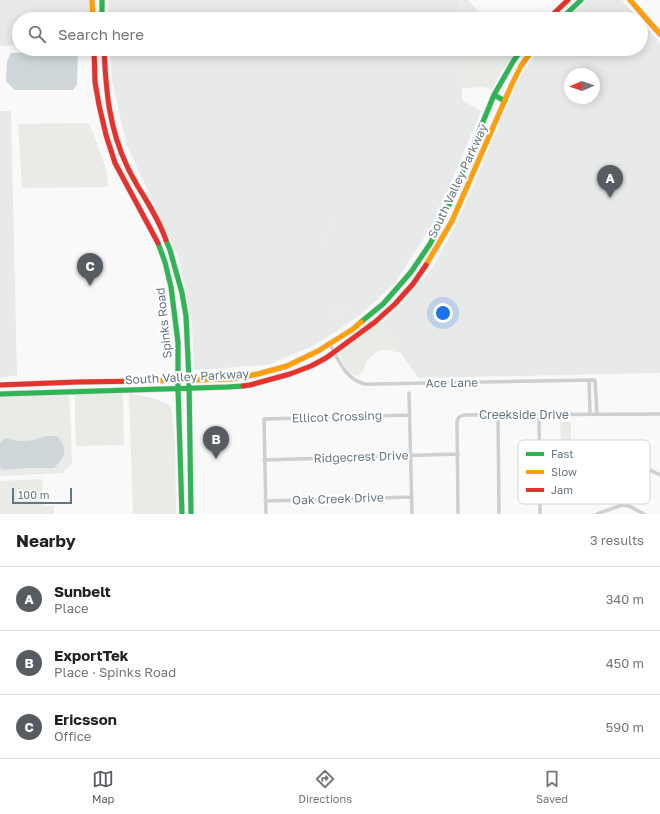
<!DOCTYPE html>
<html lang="en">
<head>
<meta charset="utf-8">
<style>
  :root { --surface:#fff; --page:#f6f6f6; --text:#202124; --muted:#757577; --line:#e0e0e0; --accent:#565c61 }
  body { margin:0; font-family:"Golos Text",sans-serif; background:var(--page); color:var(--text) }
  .compass { position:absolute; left:564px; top:68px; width:36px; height:36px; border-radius:50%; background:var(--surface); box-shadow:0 2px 10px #0003; rotate:268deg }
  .scale { position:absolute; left:12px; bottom:10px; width:60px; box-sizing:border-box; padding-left:4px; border:2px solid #657683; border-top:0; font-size:11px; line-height:14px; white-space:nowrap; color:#657683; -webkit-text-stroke:3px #fff; paint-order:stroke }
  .you { position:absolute; left:443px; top:313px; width:14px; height:14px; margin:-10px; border:3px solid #fff; border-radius:50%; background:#1a73e8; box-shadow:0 0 0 6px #1a73e833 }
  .badge { display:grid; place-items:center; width:26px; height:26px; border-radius:50%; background:var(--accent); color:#fff; font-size:13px; font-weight:700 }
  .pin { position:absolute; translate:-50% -33px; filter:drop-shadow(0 1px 2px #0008) }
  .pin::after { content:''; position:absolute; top:21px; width:14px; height:12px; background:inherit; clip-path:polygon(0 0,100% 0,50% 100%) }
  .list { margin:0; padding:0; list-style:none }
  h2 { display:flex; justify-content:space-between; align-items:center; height:52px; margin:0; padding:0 16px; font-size:17px }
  h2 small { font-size:13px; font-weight:400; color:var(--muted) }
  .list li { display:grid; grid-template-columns:26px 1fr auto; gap:12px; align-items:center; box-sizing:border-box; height:64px; padding:0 16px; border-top:1px solid var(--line) }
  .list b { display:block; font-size:15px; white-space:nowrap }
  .list p { margin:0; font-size:13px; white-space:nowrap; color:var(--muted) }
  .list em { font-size:13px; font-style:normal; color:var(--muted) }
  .icon { flex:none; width:22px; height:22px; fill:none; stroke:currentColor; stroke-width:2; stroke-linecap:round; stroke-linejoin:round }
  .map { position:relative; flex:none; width:660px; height:514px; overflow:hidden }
  .search { position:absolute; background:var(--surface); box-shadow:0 2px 10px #0003; left:12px; right:12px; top:12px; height:44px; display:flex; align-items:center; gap:10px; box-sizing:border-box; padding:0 14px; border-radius:22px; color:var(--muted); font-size:15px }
  .sheet { height:244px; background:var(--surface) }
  nav { display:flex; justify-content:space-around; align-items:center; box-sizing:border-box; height:56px; border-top:1px solid var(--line); background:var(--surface); font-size:11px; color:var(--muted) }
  nav a { display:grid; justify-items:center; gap:2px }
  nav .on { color:var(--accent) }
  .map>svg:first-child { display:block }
</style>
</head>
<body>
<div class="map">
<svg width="660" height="514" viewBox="0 0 660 514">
  <rect width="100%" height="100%" fill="#f9f9f9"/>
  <!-- built -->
  <path fill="#e8e9e9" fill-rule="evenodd" d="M0,0H89L90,19H19V45L0,46Z
    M108,0H460L461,19H109Z
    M587,0H622L639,19H566Z
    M641,21L660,43V373L418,378L381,324L406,299L432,268L450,236L463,209L520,76L540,49H641ZM570,74H594V98H570Z
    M110,49H461L462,100L481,111L435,220L395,283L359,316L315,345L268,365L194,370L192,322L179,259L126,143L112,80Z
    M0,111H11L17,375L0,378Z"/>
  <!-- green -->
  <path fill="#e8ebe6" d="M462,0H466L469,1L486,19H458C458,11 457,7 462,0Z
    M459,49H518L507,65L500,73L493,88L491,89L483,87L463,88L460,86Z
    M89,123L91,127L107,172L108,187L22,188L18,124Z
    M328,216L336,220L320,252L322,303L321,307L320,297H321V295H320L319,274L320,272L319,251L320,250L319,248L318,237L319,236H328L327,218Z
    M332,303L348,311L350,308L353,310L332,324L331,322Z
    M379,321L382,322L401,350L399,353C396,352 393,351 390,350C379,348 369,356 365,365C363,370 362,373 358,376C348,374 340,361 339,352Z
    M75,393H121L123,395L124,445L76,446L75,423Z
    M129,393L153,398L171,406L175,441L176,514H133Z
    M68,394L70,409L72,463L63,473L0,476V397Z
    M560,422H571V443H561Z
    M42,479L44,506H54V514H0V481Z"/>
  <!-- water -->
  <path fill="#ced6d9" d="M71,51L78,53L77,84L73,90H15L6,81L7,61L11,53Z
    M46,436H57C68,449 66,456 54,468H29L2,470L0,467V443L5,438C23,443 28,442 46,436Z"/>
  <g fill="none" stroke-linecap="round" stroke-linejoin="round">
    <defs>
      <path id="fast" d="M102,0V19
        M561,19L581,0
        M494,95L505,101
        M166,240L170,250L182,293L186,316L189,380L191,514
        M158,243L165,262L171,287L178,342V388L182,514
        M361,322L383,304L398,287L411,272L430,244L444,217L494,95L514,60L522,49
        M0,394L228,387L243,386"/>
      <path id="slow" d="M92,0L93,19
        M630,0L660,34
        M426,265L452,221L512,84L521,66L533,49
        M146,381L231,379L258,374L287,366L318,351L353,329L361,322"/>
      <path id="jam" d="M548,19L568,0
        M94,49L95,82L99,105L106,135L115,163L158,243
        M104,49C106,91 109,128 127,166C130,173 134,179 137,185C148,203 159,220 166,240
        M0,385L77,382L146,381
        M243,386L250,385L290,374L311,366L326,358L375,322L395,304L413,284L426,265"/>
    </defs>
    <!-- fast casing -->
    <use href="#fast" stroke="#d5d6d7" stroke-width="6"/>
    <!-- slow casing -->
    <use href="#slow" stroke="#d5d6d7" stroke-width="6"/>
    <!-- jam casing -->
    <use href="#jam" stroke="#d5d6d7" stroke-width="6"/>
    <!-- street -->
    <path stroke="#cecfd0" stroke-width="3.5" d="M330,344C338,359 345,378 362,383C365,385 371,384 375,384L595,380L597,414
      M589,380L590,414
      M409,393L412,514
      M498,415L499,514
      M539,415L540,514
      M264,460L458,454
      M540,485L557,484L568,482L599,468L625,460H629L632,461L660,475
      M265,501L412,497
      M266,514L264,419L409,415
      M458,514L457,421L459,417L464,415L660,414
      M597,514L622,505L629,506L644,514"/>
    <!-- fast -->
    <use href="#fast" stroke="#30b455" stroke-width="5"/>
    <!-- slow -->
    <use href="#slow" stroke="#ff9f0a" stroke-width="5"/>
    <!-- jam -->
    <use href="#jam" stroke="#e5322d" stroke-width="5"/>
  </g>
  <g text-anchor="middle" stroke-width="4" stroke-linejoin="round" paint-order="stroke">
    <!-- street labels -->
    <g font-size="12" fill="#657683" stroke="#fff">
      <text transform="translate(458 181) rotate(-65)" y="4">South Valley Parkway</text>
      <text transform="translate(164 323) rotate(-96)" y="4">Spinks Road</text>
      <text transform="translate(187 377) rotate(-3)" y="4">South Valley Parkway</text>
      <text transform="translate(452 383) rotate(-1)" y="4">Ace Lane</text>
      <text x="524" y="419">Creekside Drive</text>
      <text transform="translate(337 417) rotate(-2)" y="4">Ellicot Crossing</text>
      <text transform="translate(361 457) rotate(-2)" y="4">Ridgecrest Drive</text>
      <text transform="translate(338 499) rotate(-2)" y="4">Oak Creek Drive</text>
    </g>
  </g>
  <!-- legend -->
  <rect x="518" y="440" width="132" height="64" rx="6" fill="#fff" stroke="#d1d6da" stroke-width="1"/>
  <rect x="526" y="452" width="18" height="4" fill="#30b455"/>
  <rect x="526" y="470" width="18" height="4" fill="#ff9f0a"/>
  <rect x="526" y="488" width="18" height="4" fill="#e5322d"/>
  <g font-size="11" fill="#657683">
    <text x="551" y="458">Fast</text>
    <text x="551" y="476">Slow</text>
    <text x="551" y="494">Jam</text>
  </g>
</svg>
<svg class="compass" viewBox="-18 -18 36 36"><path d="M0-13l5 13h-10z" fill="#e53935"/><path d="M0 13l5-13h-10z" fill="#757577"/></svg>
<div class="scale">100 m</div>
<div class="you"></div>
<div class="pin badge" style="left:610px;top:198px">A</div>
<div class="pin badge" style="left:216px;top:459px">B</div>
<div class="pin badge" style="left:90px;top:286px">C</div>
<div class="search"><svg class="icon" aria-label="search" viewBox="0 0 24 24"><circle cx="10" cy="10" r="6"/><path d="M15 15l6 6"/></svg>Search here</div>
</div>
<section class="sheet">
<h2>Nearby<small>3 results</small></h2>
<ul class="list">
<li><span class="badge">A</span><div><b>Sunbelt</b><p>Place</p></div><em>340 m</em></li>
<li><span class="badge">B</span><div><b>ExportTek</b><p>Place · Spinks Road</p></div><em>450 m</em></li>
<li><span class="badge">C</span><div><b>Ericsson</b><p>Office</p></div><em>590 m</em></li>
</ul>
</section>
<nav>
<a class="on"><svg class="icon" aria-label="map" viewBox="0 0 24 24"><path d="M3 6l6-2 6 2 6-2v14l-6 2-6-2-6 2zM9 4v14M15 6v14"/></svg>Map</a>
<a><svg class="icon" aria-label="directions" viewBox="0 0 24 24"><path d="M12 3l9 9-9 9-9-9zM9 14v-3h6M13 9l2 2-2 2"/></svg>Directions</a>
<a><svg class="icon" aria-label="saved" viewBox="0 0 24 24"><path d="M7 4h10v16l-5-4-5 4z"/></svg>Saved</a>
</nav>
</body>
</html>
